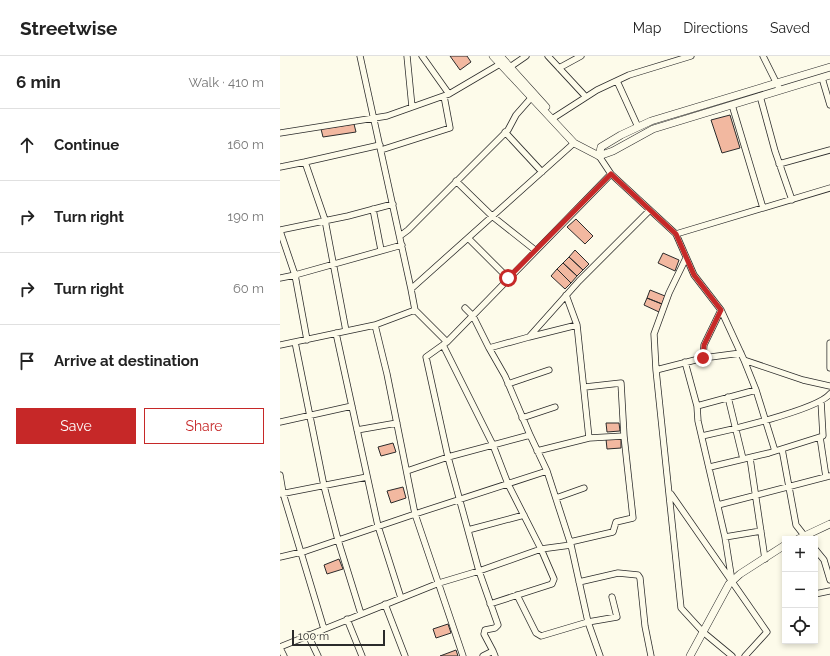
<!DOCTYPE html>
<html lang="en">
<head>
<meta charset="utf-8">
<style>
  :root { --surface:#fff; --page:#f6f6f6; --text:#222; --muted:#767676; --line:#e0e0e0; --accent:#c62828 }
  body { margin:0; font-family:Raleway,sans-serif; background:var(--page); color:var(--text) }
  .controls { position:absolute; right:12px; bottom:12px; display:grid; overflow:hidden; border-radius:0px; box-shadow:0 2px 6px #0003 }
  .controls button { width:36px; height:36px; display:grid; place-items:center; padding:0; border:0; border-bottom:1px solid var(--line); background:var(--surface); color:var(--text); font:20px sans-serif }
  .scale { position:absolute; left:12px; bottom:10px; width:93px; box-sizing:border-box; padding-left:4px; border:2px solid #2b2b2b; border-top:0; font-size:11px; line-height:14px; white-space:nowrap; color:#2b2b2b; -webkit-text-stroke:3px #fdfbea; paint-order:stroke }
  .stop { position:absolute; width:12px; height:12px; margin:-9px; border:3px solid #c62828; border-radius:50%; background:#fff }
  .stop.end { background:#c62828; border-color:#fff; box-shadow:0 1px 4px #0008 }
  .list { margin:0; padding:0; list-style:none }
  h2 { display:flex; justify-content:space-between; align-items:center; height:52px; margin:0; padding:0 16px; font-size:17px }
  h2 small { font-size:13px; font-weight:400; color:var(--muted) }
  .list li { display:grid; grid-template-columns:26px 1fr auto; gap:12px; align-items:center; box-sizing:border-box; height:72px; padding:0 16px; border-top:1px solid var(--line) }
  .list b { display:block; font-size:15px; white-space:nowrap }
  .list em { font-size:13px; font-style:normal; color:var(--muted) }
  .actions { display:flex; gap:8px; padding:12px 16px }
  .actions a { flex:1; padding:9px 0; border:1px solid var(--accent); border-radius:0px; text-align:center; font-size:14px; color:var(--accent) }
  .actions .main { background:var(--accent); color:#fff }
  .icon { flex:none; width:22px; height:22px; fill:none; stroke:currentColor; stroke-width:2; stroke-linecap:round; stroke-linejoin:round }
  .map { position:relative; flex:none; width:550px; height:600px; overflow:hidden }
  header { display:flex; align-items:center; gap:24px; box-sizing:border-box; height:56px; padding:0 20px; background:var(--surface); border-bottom:1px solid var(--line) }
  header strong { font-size:19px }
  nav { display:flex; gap:22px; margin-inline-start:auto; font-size:14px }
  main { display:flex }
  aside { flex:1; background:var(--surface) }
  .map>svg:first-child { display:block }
</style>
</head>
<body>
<header>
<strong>Streetwise</strong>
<nav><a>Map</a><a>Directions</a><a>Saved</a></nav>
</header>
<main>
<aside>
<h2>6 min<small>Walk · 410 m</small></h2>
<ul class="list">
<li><svg class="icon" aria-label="ahead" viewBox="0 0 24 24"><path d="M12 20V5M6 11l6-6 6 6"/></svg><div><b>Continue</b></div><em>160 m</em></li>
<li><svg class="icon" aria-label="right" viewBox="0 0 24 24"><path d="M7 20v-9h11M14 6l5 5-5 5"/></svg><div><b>Turn right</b></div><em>190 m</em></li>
<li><svg class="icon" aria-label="right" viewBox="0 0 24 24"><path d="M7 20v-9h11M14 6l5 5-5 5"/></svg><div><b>Turn right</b></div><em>60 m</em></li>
<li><svg class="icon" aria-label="arrive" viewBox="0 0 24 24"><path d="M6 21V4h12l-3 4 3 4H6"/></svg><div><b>Arrive at destination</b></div></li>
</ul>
<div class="actions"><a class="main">Save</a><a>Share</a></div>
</aside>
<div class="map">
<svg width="550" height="600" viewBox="0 0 550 600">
  <rect width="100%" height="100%" fill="#fdfbea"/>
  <!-- building -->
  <path fill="#f2b8a0" stroke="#2b2b2b" d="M170,0H187L191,6L180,14Z
    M450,59L460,92L442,97L431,64Z
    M74,68L76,76L43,81L41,73Z
    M296,163L313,180L305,188L287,171Z
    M295,194L309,208L303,214L289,201Z
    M383,197L399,204L395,215L378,207Z
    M289,201L303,214L297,220L283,207Z
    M283,207L297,220L291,227L277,213Z
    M277,213L291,227L285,233L271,220Z
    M370,234L385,240L382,248L367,242Z
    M367,242L382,248L379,256L364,249Z
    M326,367H339L340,375L327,376Z
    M326,383H341V392L327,393Z
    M113,387L116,396L101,400L98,391Z
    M123,431L126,442L111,447L107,435Z
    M59,503L63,513L47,518L44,509Z
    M168,568L171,577L156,582L153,573Z
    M176,594L178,600H160Z"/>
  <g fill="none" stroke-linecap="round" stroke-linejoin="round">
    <defs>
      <path id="minor" d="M80,0L131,233
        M127,0L132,51
        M142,0L169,38
        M268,0L306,41
        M483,0L500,34
        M230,11L246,0
        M279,12L301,0
        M542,22L550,49
        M337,25L358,71
        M480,40L495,95L512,144
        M452,49L483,152
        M275,61L317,34L349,19L411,0
        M225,76L262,116
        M0,77L107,60L169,38L220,8
        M294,87L131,233L135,254L95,269L107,318L135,458L267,415L291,489L308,566L320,600
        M101,94L170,72L164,40
        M499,108L550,94
        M0,111L25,106
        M176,125L212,160L255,194
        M93,153L101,194
        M370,154L396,178L414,219L441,254L424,289L423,302L376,314L401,552L423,576L452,600
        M0,174L68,160L113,148
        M0,175L15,219L27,284
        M396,178L550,132
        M120,180L128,174L228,74L236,59L251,42
        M188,182L228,222
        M0,222L15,219L122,189
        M185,252L193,260L209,292L249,281L299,225L370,154L331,118
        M135,254L167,286L331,118L319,100
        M441,254L464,304L523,324L550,330
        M66,275L45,164L25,106L100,89
        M56,277L98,470L121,542
        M249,281L297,269L286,239
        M15,286L44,430L58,484L81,558
        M550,287V312
        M0,289L95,269
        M163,289L213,389L228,428L261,493L199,515L168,401L146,301L167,286
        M209,292L225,320L250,379
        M423,302L461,297
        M464,304L476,334L495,395
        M405,306L417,350L418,365L445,481L452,525
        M376,314L374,278L389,237L406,202
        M228,328L269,314
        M305,331L341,327L344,380
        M448,341L463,403
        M417,350L476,334
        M242,362L275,351
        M0,366L72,350
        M77,374L117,367
        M422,380C446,375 537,354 550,338
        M540,381L546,421
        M502,393L516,469L527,483
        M257,395L309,382
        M470,402L485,503
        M430,411L489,397L543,380L541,345
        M127,415L168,401L250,379L267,415
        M0,419L3,437L44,573
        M0,438L87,421
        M391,438L487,576L465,600
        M276,442L304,432
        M438,449L550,420
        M188,474L244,459
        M445,481L481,475
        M290,486L333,476L336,466L353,462L344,380L309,382L297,269
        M535,493L544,504L550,524
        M0,501L26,495L135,458L183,600
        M299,526L338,517L358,519L360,522L365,570L371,600
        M535,538L550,535
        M237,539L256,577L261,580L308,566L337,561L332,541
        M105,548L125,600
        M210,548L272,528L274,523L261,493L291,489
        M67,563L82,600
        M28,579L38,600
        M0,591L159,527L199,515L218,569L215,572L205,574L204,578L213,595
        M0,592L4,600
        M203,600L213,595L215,600"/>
      <path id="tertiary" d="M213,0L294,87L319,100L333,95L373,73L550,19
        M220,0L266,51
        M319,100L321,91L341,79L371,65L550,11
        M518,483L550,468
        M410,600L449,528L460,518L505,489"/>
    </defs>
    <!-- minor casing -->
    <use href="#minor" stroke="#2b2b2b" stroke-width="7"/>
    <!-- tertiary casing -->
    <use href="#tertiary" stroke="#2b2b2b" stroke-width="8"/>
    <!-- minor -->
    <use href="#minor" stroke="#fdfbea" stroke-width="5.5"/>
    <!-- tertiary -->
    <use href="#tertiary" stroke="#fdfbea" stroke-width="7"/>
  </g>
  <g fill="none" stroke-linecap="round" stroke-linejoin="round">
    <!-- route -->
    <path stroke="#c62828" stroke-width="5" d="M228,222L331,118L396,178L414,219L441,254L424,289L423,302"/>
  </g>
</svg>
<div class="controls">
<button>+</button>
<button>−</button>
<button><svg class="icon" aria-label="locate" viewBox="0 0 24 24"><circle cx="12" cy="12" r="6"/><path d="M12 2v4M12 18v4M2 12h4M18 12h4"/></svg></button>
</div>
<div class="scale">100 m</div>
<div class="stop" style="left:228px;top:222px"></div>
<div class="stop end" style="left:423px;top:302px"></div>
</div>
</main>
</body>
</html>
